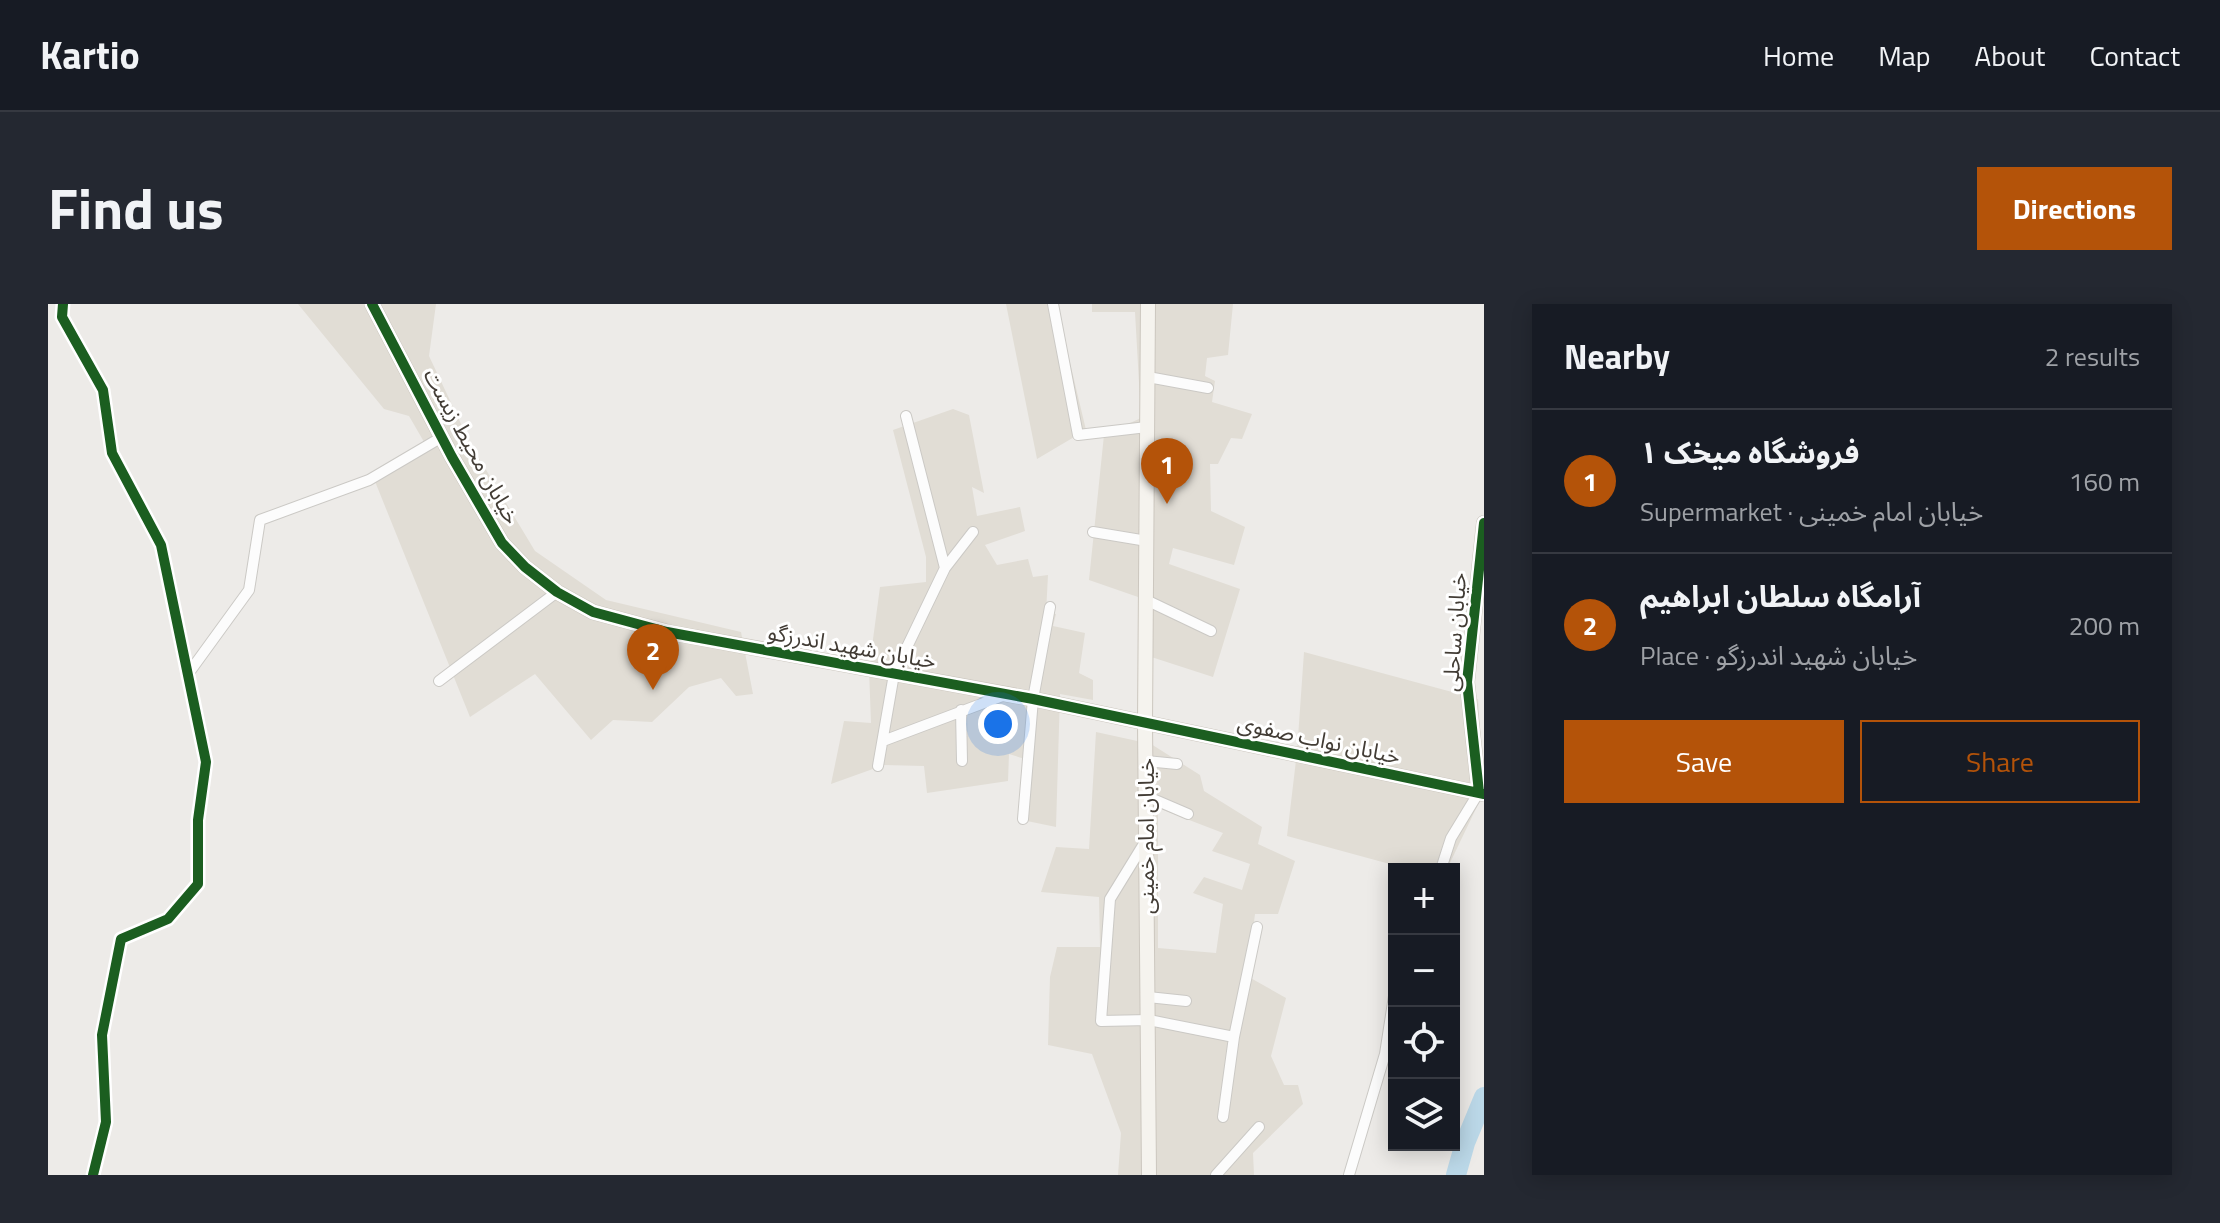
<!DOCTYPE html>
<html lang="en">
<head>
<meta charset="utf-8">
<style>
  :root { --surface:#171b24; --page:#242831; --text:#f1f3f6; --muted:#9ea1a6; --line:#363941; --accent:#b45309 }
  body { margin:0; font-family:"Titillium Web","Noto Sans Arabic",sans-serif; background:var(--page); color:var(--text) }
  .controls { position:absolute; right:24px; bottom:24px; display:grid; overflow:hidden; border-radius:0px; box-shadow:0 4px 20px #0003 }
  .controls button { width:72px; height:72px; display:grid; place-items:center; padding:0; border:0; border-bottom:2px solid var(--line); background:var(--surface); color:var(--text); font:40px sans-serif }
  .you { position:absolute; left:950px; top:420px; width:28px; height:28px; margin:-20px; border:6px solid #fff; border-radius:50%; background:#1a73e8; box-shadow:0 0 0 12px #1a73e833 }
  .badge { display:grid; place-items:center; width:52px; height:52px; border-radius:50%; background:var(--accent); color:#fff; font-size:26px; font-weight:700 }
  .pin { position:absolute; translate:-50% -66px; filter:drop-shadow(0 2px 4px #0008) }
  .pin::after { content:''; position:absolute; top:42px; width:28px; height:24px; background:inherit; clip-path:polygon(0 0,100% 0,50% 100%) }
  .list { margin:0; padding:0; list-style:none }
  h2 { display:flex; justify-content:space-between; align-items:center; height:104px; margin:0; padding:0 32px; font-size:34px }
  h2 small { font-size:26px; font-weight:400; color:var(--muted) }
  .list li { display:grid; grid-template-columns:52px 1fr auto; gap:24px; align-items:center; box-sizing:border-box; height:144px; padding:0 32px; border-top:2px solid var(--line) }
  .list b { display:block; font-size:30px; white-space:nowrap }
  .list p { margin:0; font-size:26px; white-space:nowrap; color:var(--muted) }
  .list em { font-size:26px; font-style:normal; color:var(--muted) }
  .actions { display:flex; gap:16px; padding:24px 32px }
  .actions a { flex:1; padding:18px 0; border:2px solid var(--accent); border-radius:0px; text-align:center; font-size:28px; color:var(--accent) }
  .actions .main { background:var(--accent); color:#fff }
  .icon { flex:none; width:44px; height:44px; fill:none; stroke:currentColor; stroke-width:2; stroke-linecap:round; stroke-linejoin:round }
  .map { position:relative; flex:none; width:1436px; height:871px; overflow:hidden; border-radius:0px }
  header { display:flex; align-items:center; gap:48px; box-sizing:border-box; height:112px; padding:0 40px; background:var(--surface); border-bottom:2px solid var(--line) }
  header strong { font-size:38px }
  nav { display:flex; gap:44px; margin-inline-start:auto; font-size:28px }
  .intro { display:flex; align-items:center; justify-content:space-between; box-sizing:border-box; height:192px; padding:0 48px }
  h1 { margin:0; font-size:56px }
  .button { padding:20px 36px; border-radius:0px; background:var(--accent); color:#fff; font-size:28px; font-weight:700 }
  main { display:flex; gap:48px; padding:0 48px }
  aside { flex:1; background:var(--surface); border-radius:0px; box-shadow:0 4px 20px #0003 }
  .map>svg:first-child { display:block }
</style>
</head>
<body>
<header>
<strong>Kartio</strong>
<nav><a>Home</a><a>Map</a><a>About</a><a>Contact</a></nav>
</header>
<div class="intro"><h1>Find us</h1><a class="button">Directions</a></div>
<main>
<div class="map">
<svg width="1436" height="871" viewBox="0 0 1436 871">
  <rect width="100%" height="100%" fill="#edebe8"/>
  <!-- residential -->
  <path fill="#e1ddd5" fill-rule="evenodd" d="M250,0H388L381,52L423,141L487,247L558,296L693,328L705,390L688,392L673,374L641,383L604,418L565,416L543,436L487,370L422,413L324,170L379,143L361,112L336,105Z
    M958,0H1008L1038,126L989,155Z
    M1044,0H1185L1180,51L1159,54L1157,72L1167,77L1164,98L1204,110L1194,135L1183,134L1170,160H1162L1163,207L1197,223L1186,261L1125,244L1121,260L1192,285L1165,373L1091,349L1090,293L1041,276L1056,131L1093,114L1087,8H1044Z
    M905,105L921,111L936,189L924,183L929,212L972,203L977,227L937,241L949,261L980,255L985,273L1000,271L998,309L1008,310L1005,322L1037,329L1031,369L1045,376V396L1012,390L1008,523L979,517L983,457L961,450L960,477L879,489L876,462L836,461L783,480L796,417L823,419L821,365L832,283L878,278V253L845,126Z
    M1256,348L1430,395L1436,488L1399,565H1360L1239,532L1249,448Z
    M1048,428L1103,440L1152,471L1156,487L1214,523L1210,540L1247,557L1230,610H1207L1199,672L1238,694L1223,752L1236,781H1250L1255,800L1205,849L1206,871H1070L1073,829L1044,750L1000,741L1002,673L1009,643H1052L1051,593L993,588L1008,543L1041,545ZM1110,504L1175,529L1164,547L1202,560L1194,586L1156,573L1145,589L1175,600L1168,649L1110,644Z"/>
  <g fill="none" stroke-linecap="round" stroke-linejoin="round">
    <!-- river -->
    <path stroke="#bbd8e8" stroke-width="20" d="M1408,871L1417,839L1436,793"/>
    <defs>
      <path id="street" d="M15,0L14,13L55,86L64,149L113,241L158,458L150,516V580L120,615L73,635L54,731L58,818L45,871
        M1005,0L1030,131L1099,123
        M1100,73L1160,84
        M1045,228L1099,237
        M897,264L925,228
        M1098,296L1163,327
        M140,370L201,286L212,216L321,176L394,133
        M391,377L509,288
        M913,406L914,457
        M835,437L957,391
        M1098,457L1129,460
        M830,462L846,370L897,264L858,112
        M1098,492L1140,510
        M975,515L985,395L1002,303
        M1097,538L1062,595L1053,717L1101,716L1186,733L1175,813
        M1393,565L1403,534L1431,488
        M1100,693L1138,697
        M1186,733L1209,623
        M1168,871L1211,823
        M1301,871L1337,750L1346,692"/>
      <path id="secondary" d="M324,0L404,153L454,239L477,263L509,288L545,308L619,328L985,395L1436,490
        M1100,0L1097,419L1101,871
        M1431,488L1419,378L1436,219"/>
    </defs>
    <!-- street casing -->
    <use href="#street" stroke="#cbc9c5" stroke-width="12"/>
    <!-- secondary casing -->
    <use href="#secondary" stroke="#ccc7bf" stroke-width="16"/>
    <!-- street -->
    <use href="#street" stroke="#fcfcfc" stroke-width="10"/>
    <!-- secondary -->
    <use href="#secondary" stroke="#f5f3ee" stroke-width="14"/>
    <defs>
      <path id="cycleway" d="M15,0L14,13L55,86L64,149L113,241L158,458L150,516V580L120,615L73,635L54,731L58,818L45,871
        M324,0L404,153L454,239L477,263L509,288L545,308L619,328L985,395L1436,490
        M1431,488L1419,378L1436,219"/>
    </defs>
    <!-- cycleway casing -->
    <use href="#cycleway" stroke="#fff" stroke-width="15"/>
    <!-- cycleway -->
    <use href="#cycleway" stroke="#1b5e20" stroke-width="10"/>
  </g>
  <g text-anchor="middle" stroke-width="6" stroke-linejoin="round" paint-order="stroke">
    <!-- street labels -->
    <g font-size="22" fill="#423c35" stroke="#fff">
      <text transform="translate(424 142) rotate(61)" y="8">خیابان محیط زیست</text>
      <text transform="translate(1406 328) rotate(-86)" y="8">خیابان ساحلی</text>
      <text transform="translate(804 342) rotate(10)" y="8">خیابان شهید اندرزگو</text>
      <text transform="translate(1271 435) rotate(12)" y="8">خیابان نواب صفوی</text>
      <text transform="translate(1098 532) rotate(-90)" y="8">خیابان امام خمینی</text>
    </g>
  </g>
</svg>
<div class="controls">
<button>+</button>
<button>−</button>
<button><svg class="icon" aria-label="locate" viewBox="0 0 24 24"><circle cx="12" cy="12" r="6"/><path d="M12 2v4M12 18v4M2 12h4M18 12h4"/></svg></button>
<button><svg class="icon" aria-label="layers" viewBox="0 0 24 24"><path d="M12 4l9 5-9 5-9-5zM3 14l9 5 9-5"/></svg></button>
</div>
<div class="you"></div>
<div class="pin badge" style="left:1119px;top:200px">1</div>
<div class="pin badge" style="left:605px;top:386px">2</div>
</div>
<aside>
<h2>Nearby<small>2 results</small></h2>
<ul class="list">
<li><span class="badge">1</span><div><b>فروشگاه میخک ۱</b><p>Supermarket · خیابان امام خمینی</p></div><em>160 m</em></li>
<li><span class="badge">2</span><div><b>آرامگاه سلطان ابراهیم</b><p>Place · خیابان شهید اندرزگو</p></div><em>200 m</em></li>
</ul>
<div class="actions"><a class="main">Save</a><a>Share</a></div>
</aside>
</main>
</body>
</html>
